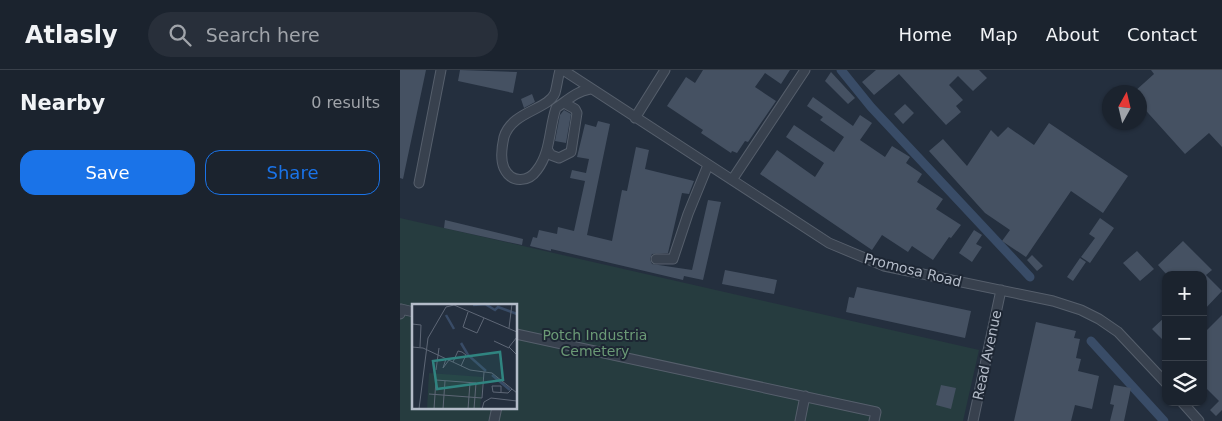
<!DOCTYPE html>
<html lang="en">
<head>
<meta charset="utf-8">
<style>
  :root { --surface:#1b232e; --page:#282f3a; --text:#f1f3f6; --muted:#a0a4aa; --line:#39404a; --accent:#1a73e8 }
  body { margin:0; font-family:"DejaVu Sans",sans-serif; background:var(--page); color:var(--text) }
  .controls { position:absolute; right:15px; bottom:15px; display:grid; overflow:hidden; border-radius:10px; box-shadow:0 1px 4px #0004 }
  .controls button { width:45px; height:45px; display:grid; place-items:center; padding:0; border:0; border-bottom:1px solid var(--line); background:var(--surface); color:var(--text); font:25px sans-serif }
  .compass { position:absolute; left:702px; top:15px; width:45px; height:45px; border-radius:50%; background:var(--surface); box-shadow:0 1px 4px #0004; rotate:8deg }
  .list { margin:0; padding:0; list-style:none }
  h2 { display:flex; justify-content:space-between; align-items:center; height:65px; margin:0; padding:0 20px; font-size:21px }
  h2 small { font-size:16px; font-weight:400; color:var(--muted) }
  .actions { display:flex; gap:10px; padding:15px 20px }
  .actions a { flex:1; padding:11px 0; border:1px solid var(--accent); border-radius:15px; text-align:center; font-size:18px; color:var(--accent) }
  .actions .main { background:var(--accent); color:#fff }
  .icon { flex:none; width:28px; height:28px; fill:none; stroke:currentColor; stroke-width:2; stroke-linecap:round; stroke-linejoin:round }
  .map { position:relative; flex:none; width:822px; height:351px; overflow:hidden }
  header { display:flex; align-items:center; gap:30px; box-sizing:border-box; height:70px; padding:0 25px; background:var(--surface); border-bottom:1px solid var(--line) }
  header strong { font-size:24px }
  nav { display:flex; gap:28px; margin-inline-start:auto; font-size:18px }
  .search { width:350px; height:45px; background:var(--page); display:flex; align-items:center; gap:12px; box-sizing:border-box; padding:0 18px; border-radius:28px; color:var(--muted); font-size:19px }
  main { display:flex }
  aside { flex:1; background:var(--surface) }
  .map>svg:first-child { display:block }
</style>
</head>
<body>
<header>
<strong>Atlasly</strong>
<div class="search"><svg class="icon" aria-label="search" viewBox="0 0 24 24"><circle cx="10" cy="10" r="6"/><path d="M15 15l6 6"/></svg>Search here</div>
<nav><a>Home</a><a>Map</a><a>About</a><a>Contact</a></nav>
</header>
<main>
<aside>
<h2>Nearby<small>0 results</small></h2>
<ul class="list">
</ul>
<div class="actions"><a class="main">Save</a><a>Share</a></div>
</aside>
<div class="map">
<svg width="822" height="351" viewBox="0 0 822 351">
  <rect width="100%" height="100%" fill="#242f3e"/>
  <!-- green -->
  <path fill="#263c3f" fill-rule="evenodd" d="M0,148L579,280L563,351H0ZM14,235H116V337H14Z"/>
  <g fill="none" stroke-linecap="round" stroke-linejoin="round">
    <!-- canal -->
    <path stroke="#394c67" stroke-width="9" d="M441,0L471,37L630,207
      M691,271L764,351"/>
  </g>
  <!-- building -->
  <path fill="#455162" d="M0,0H26L3,109L0,108Z
    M60,0L117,2L113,23L58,11Z
    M303,0H390L381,14L365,3L355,17L376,31L348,72L345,71L337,83L332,81L331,83L301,63L303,60L267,36L286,7L295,13Z
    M476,0H579L587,8L573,21L558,6L549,15L563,30L556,36L561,42L546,55L499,4L474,25L462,12Z
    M751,0H822V77L809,63L785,84L740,34V22H734L754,4Z
    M431,2L455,28L448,34L425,11Z
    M132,24L135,32L124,38L121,29Z
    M413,27L453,56L460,45L472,53L460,70L485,87L492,76L510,87L506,93L522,104L517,112L543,129L536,139L561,155L551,168L549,167L533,190L512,176L508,182L482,165L472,180L360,104L377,80L415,107L424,93L386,67L394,55L434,82L444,67L420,50L423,47L407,36Z
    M505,34L514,43L503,54L494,44Z
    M164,40L171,44L166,73L155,71L160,45Z
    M198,51L210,54L187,165L212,171L222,120L227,121L236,77L249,80L245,99L294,111L289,124L282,123L268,183L252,184L250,189L252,194L292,200L308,130L321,132L303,210L284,206L283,210L151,179V181L130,176L133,167L137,168L139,160L157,164L158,157L174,161L185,111L170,108L172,100L186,103L189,89L177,87L185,54L196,57Z
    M649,53L728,106L703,143L671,121L626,187L602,171L610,160L585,143L529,81L543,69L567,96L591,60L598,67L608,57L634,75Z
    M700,148L714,158L690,193L681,187L695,168L689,164Z
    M45,150L123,169L122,175L44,158Z
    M574,160L582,165L576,174L582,177L572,192L559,183Z
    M783,171L812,200L806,205L822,221L803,241V205H767L758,195Z
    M737,181L754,199L740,211L723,193Z
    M632,185L643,196L637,201L627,190Z
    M680,188L686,192L673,211L667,207Z
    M325,200L377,210L374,224L322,214Z
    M457,217L571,241L565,268L446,242L449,227L454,228Z
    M822,245V340L816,346L810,340L819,331L803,315V264Z
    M766,246V273L752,259Z
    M636,252L676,261L674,268L680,269L676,288L681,289L678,301L699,306L692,339L675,335L671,351H614Z
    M541,315L556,318L551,339L536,335Z
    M714,315L731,318L724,351H710L714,335L710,334Z"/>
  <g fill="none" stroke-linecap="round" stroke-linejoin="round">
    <defs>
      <path id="minor" d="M160,0C158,7 157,16 155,23C148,40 112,41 104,67C102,76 100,89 104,98C111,113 128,113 137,100C151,82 149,58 156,38C168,30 175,22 190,19
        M163,0L429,173L484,196L653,231L681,240L699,249L718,262L766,313
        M235,48L265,0
        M147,79L151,85L159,88L171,82L177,43L175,39L166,34
        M332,110L405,0
        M19,113L41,0
        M256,189H273L288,144L308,95
        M0,244L1,239L14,242
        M116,264L476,342L474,351
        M782,332L799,351
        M94,351L97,337
        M400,351L405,326
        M573,351L601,220"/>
    </defs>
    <!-- minor casing -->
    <use href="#minor" stroke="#565f6c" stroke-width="11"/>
    <!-- minor -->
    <use href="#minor" stroke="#38414e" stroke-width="9"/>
  </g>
  <g text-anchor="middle" stroke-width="4" stroke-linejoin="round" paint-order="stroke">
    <!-- street labels -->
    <g font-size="14" fill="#b4bcc9" stroke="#1d2633">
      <text transform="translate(513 200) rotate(14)" y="5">Promosa Road</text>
      <text transform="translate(587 285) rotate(-78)" y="5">Read Avenue</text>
    </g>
    <!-- park labels -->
    <g font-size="14" fill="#6b9a76" stroke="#1d2633">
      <text x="195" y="270">Potch Industria<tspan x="195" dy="16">Cemetery</tspan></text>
    </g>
  </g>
  <!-- overview -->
  <g transform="translate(12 234)">
    <rect width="105" height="105" fill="#242f3e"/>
    <path d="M17,69L71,73L68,105H15Z" fill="#263c3f"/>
    <path fill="none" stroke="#394c67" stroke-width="2.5" d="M61,1L73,0L83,6L86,3L105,10M34,11L42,25M49,39L56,51L74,67M80,71L98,86"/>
    <path fill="none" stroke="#5e6776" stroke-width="1" d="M56,8L51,23L65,29L72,14M0,20L9,21L8,43M97,24L100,0M105,33L97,43L105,51M82,37L97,44M0,43L11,44L58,66L80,69L105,89M34,55L31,64L37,56M41,58L46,47L50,48L54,51L49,62M24,66L27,44M89,88V82H80L81,88L96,89L100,85M17,90L70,94L72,68M7,105L16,34L34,3L42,1L105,28M22,105L24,76L64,79L62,105M31,105L33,77M56,105L58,79M70,105L72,98L79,94L105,97"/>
    <path fill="#308480" fill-opacity="0.15" stroke="#308480" stroke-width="2.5" d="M88,48L91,76L25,85L21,57Z"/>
    <rect width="105" height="105" fill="none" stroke="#b4bcc9" stroke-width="2.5"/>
  </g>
</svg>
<div class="controls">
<button>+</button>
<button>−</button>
<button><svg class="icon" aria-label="layers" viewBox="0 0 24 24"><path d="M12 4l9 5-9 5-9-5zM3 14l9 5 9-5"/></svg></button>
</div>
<svg class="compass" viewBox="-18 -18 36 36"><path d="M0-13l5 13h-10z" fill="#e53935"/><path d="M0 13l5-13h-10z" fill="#a0a4aa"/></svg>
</div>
</main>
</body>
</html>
